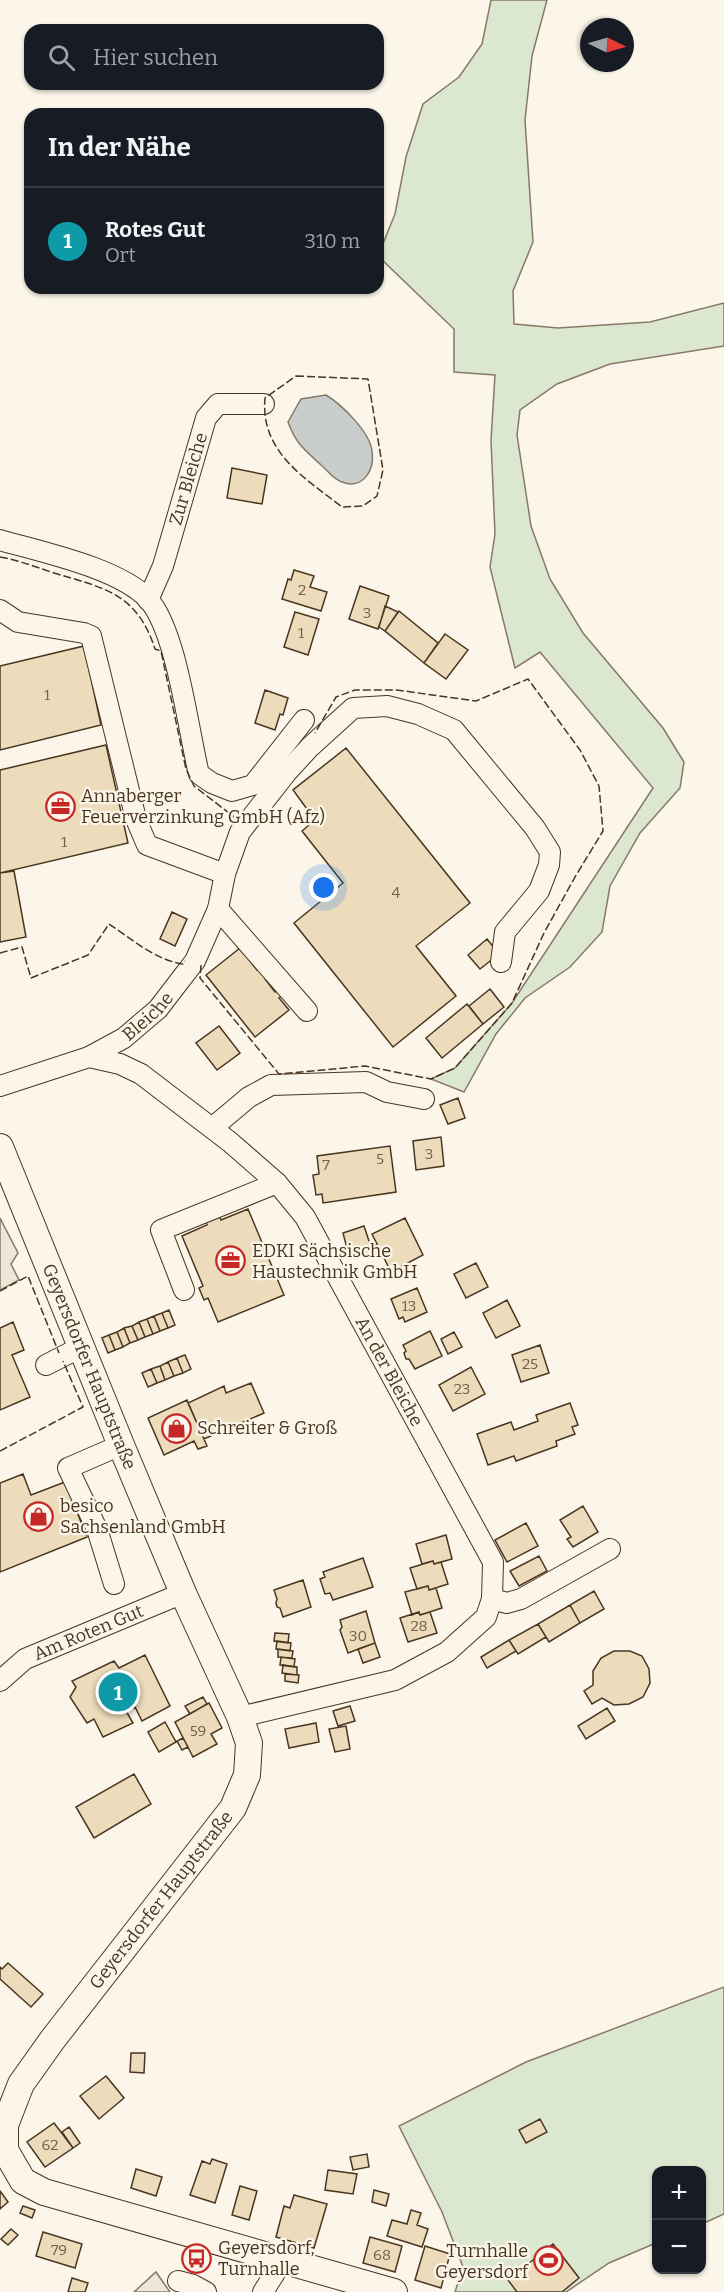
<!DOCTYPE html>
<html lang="de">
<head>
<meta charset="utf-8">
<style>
  :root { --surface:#171b24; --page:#242831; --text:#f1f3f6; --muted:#9ea1a6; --line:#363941; --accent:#1a73e8 }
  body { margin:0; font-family:Bitter,serif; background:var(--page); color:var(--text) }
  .controls { position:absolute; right:18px; bottom:18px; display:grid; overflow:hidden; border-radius:12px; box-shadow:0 2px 4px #0004 }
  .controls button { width:54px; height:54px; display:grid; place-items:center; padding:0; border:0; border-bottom:2px solid var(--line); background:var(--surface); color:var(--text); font:30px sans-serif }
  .compass { position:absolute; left:580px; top:18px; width:54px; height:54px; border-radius:50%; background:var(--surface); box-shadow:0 2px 4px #0004; rotate:95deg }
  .you { position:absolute; left:324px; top:888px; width:21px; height:21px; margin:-15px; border:4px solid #fff; border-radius:50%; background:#1a73e8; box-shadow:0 0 0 9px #1a73e833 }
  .badge { display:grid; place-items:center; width:39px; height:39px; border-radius:50%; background:var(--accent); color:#fff; font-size:20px; font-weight:700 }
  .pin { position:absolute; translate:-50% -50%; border:3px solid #fff; box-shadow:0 2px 6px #0006 }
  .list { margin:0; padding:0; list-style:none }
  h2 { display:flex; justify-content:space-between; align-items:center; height:78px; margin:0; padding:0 24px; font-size:26px }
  h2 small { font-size:20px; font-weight:400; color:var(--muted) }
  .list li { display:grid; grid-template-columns:39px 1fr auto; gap:18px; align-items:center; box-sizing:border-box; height:108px; padding:0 24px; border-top:2px solid var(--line) }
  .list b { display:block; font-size:22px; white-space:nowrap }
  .list p { margin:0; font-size:20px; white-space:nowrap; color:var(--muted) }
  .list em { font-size:20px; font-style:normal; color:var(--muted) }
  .icon { flex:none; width:33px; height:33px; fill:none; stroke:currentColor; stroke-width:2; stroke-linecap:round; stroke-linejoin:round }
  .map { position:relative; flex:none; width:724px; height:2292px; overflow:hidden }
  .search { position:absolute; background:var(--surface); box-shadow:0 2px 4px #0004; left:24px; top:24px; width:360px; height:66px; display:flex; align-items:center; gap:15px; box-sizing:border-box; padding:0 21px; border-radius:18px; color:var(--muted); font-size:22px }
  .panel { position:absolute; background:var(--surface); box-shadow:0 2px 4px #0004; left:24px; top:108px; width:360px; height:186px; border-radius:18px }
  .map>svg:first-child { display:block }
</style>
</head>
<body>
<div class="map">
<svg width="724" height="2292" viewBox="0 0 724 2292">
  <rect width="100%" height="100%" fill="#fbf6e9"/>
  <!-- green -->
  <path fill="#dce7d0" stroke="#887966" stroke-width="1.5" d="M491,0H547L532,56L525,120L533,242L513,291L514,324L558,328L650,322L724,303V346L610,364L557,384L520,410L517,435L531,526L550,579L583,633L663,728L684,762L680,788L640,833L610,886L602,932L570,967L525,998L496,1034L464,1092L431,1079L455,1068L512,1003L653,788L540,652L515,668L490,567L495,534L491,440L495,375L454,372V329L378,256L395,214L406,157L423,104L459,77L482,44Z
    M724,1987V2214L702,2224V2170H656V2243L609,2263L566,2292H455L463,2267L442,2212L399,2126L526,2062Z"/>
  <!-- parking -->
  <path fill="#ede7d9" stroke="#887966" stroke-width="1.5" d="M0,1218L18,1253L11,1264L19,1280L0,1290Z
    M156,2272L170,2292H134Z"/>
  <!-- water -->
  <path fill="#c9cecd" stroke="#887966" stroke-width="1.5" d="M326,395C342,405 370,432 372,451C375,470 363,490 342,482C334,480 327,470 321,465C304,449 296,444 288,422L301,399Z"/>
  <!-- building -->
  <path fill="#ecdcbc" stroke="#4a3520" stroke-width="1.5" d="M232,468L267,475L262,504L227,498Z
    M294,570L314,576L310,587L327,592L321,611L282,599L288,579L291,580Z
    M360,586L389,596L378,629L349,619Z
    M385,606L398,612L385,631L379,627Z
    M399,611L438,643L424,663L385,631Z
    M295,612L319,619L308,655L284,647Z
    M445,634L468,650L446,679L424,663Z
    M84,646L101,725L0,750V666Z
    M265,690L288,698L283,715L280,714L275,730L255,723Z
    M106,745L128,843L0,873V770Z
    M346,748L470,903L416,946L456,996L393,1047L294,923L343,883L302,831L315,820L293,790Z
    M14,871L26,937L0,942V873Z
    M172,912L187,919L175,946L160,939Z
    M487,939L499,954L480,969L468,955Z
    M240,948L257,970L260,967L268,977L265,979L275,992L278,990L282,996L279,998L289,1010L255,1037L206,975Z
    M490,989L504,1007L483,1024L469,1006Z
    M467,1004L483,1024L442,1058L426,1038Z
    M219,1026L240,1053L217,1070L196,1043Z
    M458,1098L465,1118L448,1124L440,1105Z
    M441,1137L444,1166L416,1170L413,1141Z
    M390,1146L396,1192L323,1203L322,1194L316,1195L313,1175L319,1174L317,1156Z
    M248,1209L284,1295L218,1322L208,1298L204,1300L199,1288L203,1286L182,1236L207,1225L205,1221L219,1215L221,1220Z
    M405,1218L423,1255L391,1272L372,1234Z
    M364,1226L374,1256H349L343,1233Z
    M377,1244L381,1252L375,1255L372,1246Z
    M476,1263L488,1287L466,1298L454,1274Z
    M417,1288L427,1312L405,1322L403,1317L399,1319L391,1299Z
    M507,1300L520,1326L496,1338L483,1313Z
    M169,1310L175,1325L168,1328L162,1313Z
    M162,1313L168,1328L160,1331L154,1316Z
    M154,1316L160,1331L153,1334L147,1319Z
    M147,1319L153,1334L145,1337L139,1322Z
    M13,1322L24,1350L12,1355L30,1397L0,1410V1328Z
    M139,1322L145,1337L138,1340L132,1326Z
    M132,1326L138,1340L130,1343L124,1328Z
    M124,1328L130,1343L123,1347L117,1332Z
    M430,1331L442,1356L415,1369L409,1359H406L404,1353L406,1351L403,1345Z
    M117,1332L123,1347L115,1350L109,1335Z
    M454,1332L462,1347L448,1354L441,1339Z
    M109,1335L115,1350L108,1353L102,1338Z
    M540,1345L549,1373L521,1382L512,1355Z
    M185,1355L191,1369L183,1373L177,1358Z
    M177,1358L183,1373L174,1376L168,1362Z
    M168,1362L174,1376L165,1380L160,1366Z
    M160,1366L165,1380L157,1383L151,1369Z
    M471,1367L485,1394L453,1411L439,1385Z
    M151,1369L157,1383L148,1387L142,1373Z
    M251,1383L264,1413L204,1439L188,1403L224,1386L226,1393Z
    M187,1400L207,1446L198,1449L194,1441L164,1455L148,1418Z
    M570,1403L578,1425L572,1427L575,1434L556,1441L557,1446L516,1461L514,1456L488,1465L477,1434L511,1422L514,1430L538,1421L536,1415Z
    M23,1474L31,1495L65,1482L87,1537L0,1572V1483Z
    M583,1506L598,1532L573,1547L567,1539L571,1537L560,1520Z
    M526,1523L538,1546L507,1562L495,1540Z
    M446,1535L452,1559L434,1564L433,1561L422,1564L416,1544Z
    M539,1556L547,1571L519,1586L510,1571Z
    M363,1558L373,1587L333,1600L330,1593L325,1594L320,1579L325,1577L323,1572Z
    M433,1561L434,1564L441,1562L448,1584L429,1590L428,1586L417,1589L410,1568Z
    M303,1580L311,1607L283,1617L280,1608L277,1607L276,1603L277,1599L274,1590Z
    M428,1586L429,1590L436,1588L442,1608L420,1615L419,1612L412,1615L405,1592Z
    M594,1591L604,1609L580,1623L570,1605Z
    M570,1605L580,1623L549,1642L538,1624Z
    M366,1611L375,1643L348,1653L340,1630L342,1627L340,1620Z
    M419,1612L420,1615L430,1612L437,1633L408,1642L400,1618Z
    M538,1624L546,1637L518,1654L509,1640Z
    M275,1633L289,1634L288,1643L274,1641Z
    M509,1640L516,1651L487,1668L481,1657Z
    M277,1641L291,1643L290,1651L276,1649Z
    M375,1643L380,1657L363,1663L358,1649Z
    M278,1649L293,1651L292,1658L278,1657Z
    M614,1651H630L642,1656L649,1669L650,1683L643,1697L629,1704L614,1705L602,1698L592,1704L584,1691L593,1685V1671L601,1658Z
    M145,1655L170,1706L142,1721L135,1707L126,1711L133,1723L103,1737L94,1719L87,1723L70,1697L76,1687L72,1681L114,1661L119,1668Z
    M281,1657L295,1659L294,1667L280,1665Z
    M283,1665L297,1667V1675L282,1673Z
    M285,1674L299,1675L298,1683L285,1681Z
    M203,1697L207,1704L190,1714L185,1706Z
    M209,1703L222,1728L211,1734L217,1744L193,1757L175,1722Z
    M350,1706L355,1721L338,1726L333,1711Z
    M607,1708L615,1721L586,1739L578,1726Z
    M165,1722L176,1742L159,1752L148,1732Z
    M316,1723L319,1742L289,1748L285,1729Z
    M346,1726L350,1749L335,1752L329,1729Z
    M183,1738L188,1747L182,1750L177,1741Z
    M134,1774L151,1804L94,1838L76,1807Z
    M8,1963L43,1994L31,2007L0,1979V1967L2,1969Z
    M131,2053H145L144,2073L130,2072Z
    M106,2076L124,2098L99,2119L80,2096Z
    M540,2119L547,2132L526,2143L519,2130Z
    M54,2123L73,2148L45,2167L27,2142Z
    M69,2127L80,2143L73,2148L62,2132Z
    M367,2154L369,2167L353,2170L350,2157Z
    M212,2159L227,2164L215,2203L190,2195L202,2161L210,2164Z
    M136,2169L162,2177L156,2196L131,2188Z
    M328,2170L357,2174L353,2194L325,2190Z
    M240,2186L257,2191L249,2220L232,2215Z
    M374,2190L389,2194L386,2206L372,2202Z
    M0,2191L8,2202L0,2209Z
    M294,2195L327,2204L314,2248L276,2237L284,2206L290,2208Z
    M23,2206L35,2210L32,2218L20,2213Z
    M411,2210L421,2213L417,2225L428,2229L422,2247L387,2236L392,2220L407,2224Z
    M11,2229L18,2235L8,2245L1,2239Z
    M43,2232L82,2244L75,2268L36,2256Z
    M370,2237L402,2246L395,2272L363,2263Z
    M553,2244L579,2278L562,2292H517L508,2280Z
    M425,2246L450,2254L441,2288L415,2280Z
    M72,2278L88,2283L85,2292H68Z"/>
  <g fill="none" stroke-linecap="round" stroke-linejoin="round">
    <defs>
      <g id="minor">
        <path d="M0,540C41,552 119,568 148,599C177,631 188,730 199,774L212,783L232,791L253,785L304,720"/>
        <path id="s1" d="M148,600L163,566L206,418L218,404H264"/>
        <path d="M0,610L18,622L84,633L91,636L136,819L147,845L225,874"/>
        <path d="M218,909L307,1011"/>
        <path id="s2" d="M89,1057L124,1038L158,1009L181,979L195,961L218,909L225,874L240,832L287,772L310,747L353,708L387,706L418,714L454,730L535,828L550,852L549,865L539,891L505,932L501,962"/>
        <path id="s3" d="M0,1086L89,1057L120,1064L141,1074L230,1142L277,1183L305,1217L493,1562L492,1599L486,1617L447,1652L395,1680L240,1717"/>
        <path d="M212,1128L249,1097L271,1085L366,1082L387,1092L424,1099"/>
        <path d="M184,1290L161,1230L277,1183"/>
        <path d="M46,1365L81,1347"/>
        <path d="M114,1584L97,1529L68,1468L121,1445"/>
        <path d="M492,1599L507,1603L521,1599L610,1549"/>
        <path id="s4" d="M0,1681L25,1659L183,1593"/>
        <path d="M178,2281L193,2285L206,2292"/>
        <path d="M263,2292L283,2260"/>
      </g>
      <g id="major">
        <path id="s5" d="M0,1147L121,1445L183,1593L240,1717L249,1743L247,1775L233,1808L53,2039L21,2084L5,2125V2150L23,2181L44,2192L394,2292"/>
      </g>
    </defs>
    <!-- minor casing -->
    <use href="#minor" stroke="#4a3520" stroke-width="22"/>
    <!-- major casing -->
    <use href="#major" stroke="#4a3520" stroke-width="28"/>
    <!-- minor -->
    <use href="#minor" stroke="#fbf6e9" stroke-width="20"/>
    <!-- major -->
    <use href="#major" stroke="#fbf6e9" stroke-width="26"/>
    <!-- fence -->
    <path stroke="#4a3520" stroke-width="1.5" stroke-dasharray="8 3" stroke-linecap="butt" d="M296,376L368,379L383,470L377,496L363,506L342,507C305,478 260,452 265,398Z
      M0,557C18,560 36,567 54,573C104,588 137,593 155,649L161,651L186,769L194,786L238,820L240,819
      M0,953L22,947L31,978L88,955L109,924C132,939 155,960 183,964L185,961
      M201,965L200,978L279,1074L365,1066L431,1079L455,1068L512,1003L544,933L575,877L603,831L599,786L580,750L528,679L476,701L397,690H355L336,697L315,733
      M0,1291L28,1276L59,1353
      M0,1451L83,1407L63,1361"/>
  </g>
  <!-- icons -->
  <defs>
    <symbol id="office-ring" viewBox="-11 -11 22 22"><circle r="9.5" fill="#fbf6e9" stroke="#c62828" stroke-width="1.5"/><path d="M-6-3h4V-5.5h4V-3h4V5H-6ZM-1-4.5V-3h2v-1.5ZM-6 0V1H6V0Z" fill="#c62828"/></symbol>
    <symbol id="shop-ring" viewBox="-11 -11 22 22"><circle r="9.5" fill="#fbf6e9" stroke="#c62828" stroke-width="1.5"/><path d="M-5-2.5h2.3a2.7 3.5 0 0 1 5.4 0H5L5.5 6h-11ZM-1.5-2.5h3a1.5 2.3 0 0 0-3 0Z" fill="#c62828"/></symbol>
    <symbol id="bus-ring" viewBox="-11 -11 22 22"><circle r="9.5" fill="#fbf6e9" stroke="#c62828" stroke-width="1.5"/><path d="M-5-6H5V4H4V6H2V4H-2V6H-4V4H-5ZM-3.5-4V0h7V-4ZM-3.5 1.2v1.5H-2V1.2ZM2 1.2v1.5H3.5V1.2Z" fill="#c62828"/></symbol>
    <symbol id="stadium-ring" viewBox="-11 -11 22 22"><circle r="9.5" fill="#fbf6e9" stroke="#c62828" stroke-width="1.5"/><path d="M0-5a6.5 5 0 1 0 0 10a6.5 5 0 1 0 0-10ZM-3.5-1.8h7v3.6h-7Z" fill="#c62828"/></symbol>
  </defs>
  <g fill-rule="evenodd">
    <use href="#office-ring" x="44" y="790" width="33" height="33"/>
    <use href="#office-ring" x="214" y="1244" width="33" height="33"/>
    <use href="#shop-ring" x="160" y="1412" width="33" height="33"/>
    <use href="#shop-ring" x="22" y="1500" width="33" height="33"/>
    <use href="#bus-ring" x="180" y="2242" width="33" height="33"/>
    <use href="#stadium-ring" x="532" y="2244" width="33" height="33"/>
  </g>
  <g text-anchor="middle" stroke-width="4.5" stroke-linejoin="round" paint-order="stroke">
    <!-- number labels -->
    <g font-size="15" fill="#725f47">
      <text x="302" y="595">2</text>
      <text x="367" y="618">3</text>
      <text x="301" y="638">1</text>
      <text x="47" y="700">1</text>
      <text x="64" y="847">1</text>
      <text x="396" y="898">4</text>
      <text x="429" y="1159">3</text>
      <text x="380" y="1164">5</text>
      <text x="326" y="1170">7</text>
      <text x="409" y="1311">13</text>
      <text x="530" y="1369">25</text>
      <text x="462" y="1394">23</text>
      <text x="419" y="1631">28</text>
      <text x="358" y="1641">30</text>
      <text x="198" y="1736">59</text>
      <text x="50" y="2150">62</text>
      <text x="59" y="2255">79</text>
      <text x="382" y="2260">68</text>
    </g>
    <!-- street labels -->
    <g font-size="18" fill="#4a3520" stroke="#fbf6e9">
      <text dy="6" stroke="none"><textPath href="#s1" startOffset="128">Zur Bleiche</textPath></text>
      <text dy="6" stroke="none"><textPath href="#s2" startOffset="72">Bleiche</textPath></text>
      <text dy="6" stroke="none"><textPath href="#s5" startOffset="237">Geyersdorfer Hauptstraße</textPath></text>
      <text dy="6" stroke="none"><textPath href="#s3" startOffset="543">An der Bleiche</textPath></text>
      <text dy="6" stroke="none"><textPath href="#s4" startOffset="102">Am Roten Gut</textPath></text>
      <text transform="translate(161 1900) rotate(-52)" y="6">Geyersdorfer Hauptstraße</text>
    </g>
    <!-- poi labels -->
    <g font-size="18" fill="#4a3520" stroke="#fbf6e9" text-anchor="start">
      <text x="81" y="802">Annaberger<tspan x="81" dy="21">Feuerverzinkung GmbH (Afz)</tspan></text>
      <text x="252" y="1257">EDKI Sächsische<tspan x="252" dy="21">Haustechnik GmbH</tspan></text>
      <text x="197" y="1434">Schreiter &amp; Groß</text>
      <text x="60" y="1512">besico<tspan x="60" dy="21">Sachsenland GmbH</tspan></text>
      <text x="218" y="2254">Geyersdorf,<tspan x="218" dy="21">Turnhalle</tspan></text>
      <text x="528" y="2257" text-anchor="end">Turnhalle<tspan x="528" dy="21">Geyersdorf</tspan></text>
    </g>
  </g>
</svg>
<div class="controls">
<button>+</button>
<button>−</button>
</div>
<svg class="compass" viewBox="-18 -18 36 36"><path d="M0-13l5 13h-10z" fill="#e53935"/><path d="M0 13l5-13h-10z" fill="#9ea1a6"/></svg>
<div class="you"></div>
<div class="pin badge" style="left:118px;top:1692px;background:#0f9aa8">1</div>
<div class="search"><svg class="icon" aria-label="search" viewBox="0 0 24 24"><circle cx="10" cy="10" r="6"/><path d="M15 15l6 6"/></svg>Hier suchen</div>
<section class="panel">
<h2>In der Nähe<small></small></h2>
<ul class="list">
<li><span class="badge" style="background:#0f9aa8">1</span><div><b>Rotes Gut</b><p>Ort</p></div><em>310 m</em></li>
</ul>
</section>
</div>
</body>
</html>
